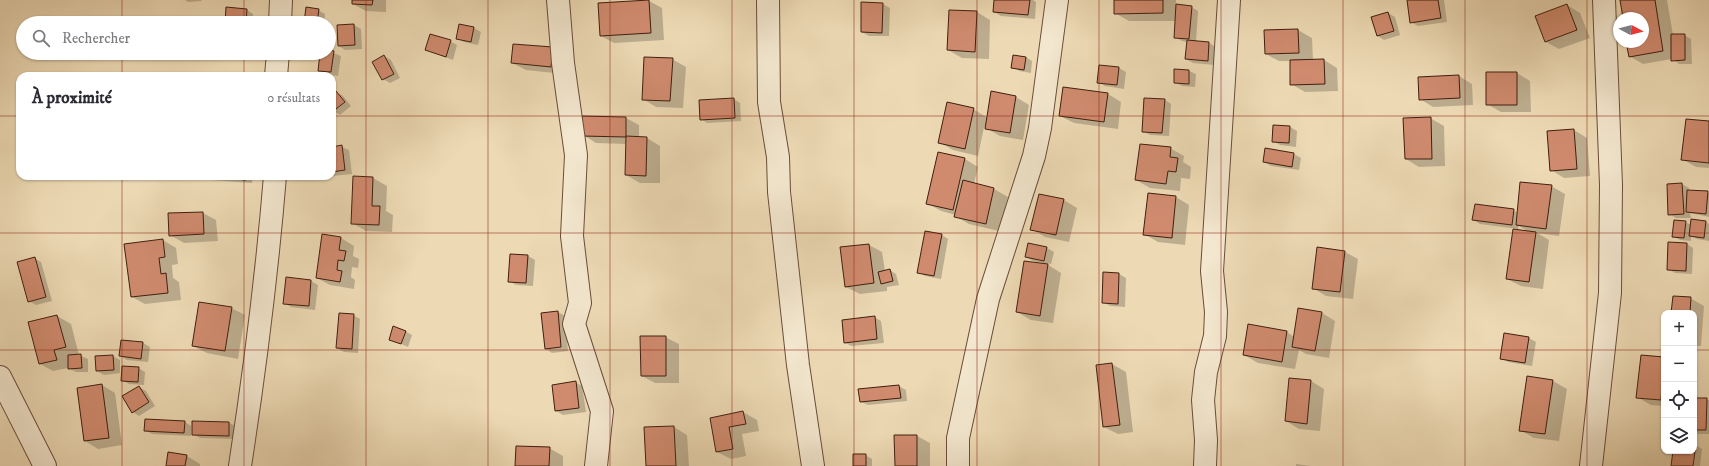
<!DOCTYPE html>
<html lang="fr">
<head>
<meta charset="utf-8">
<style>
  :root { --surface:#fff; --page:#f2f2f3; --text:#2b2b33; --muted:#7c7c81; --line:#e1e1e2 }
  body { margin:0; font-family:"IM FELL DW Pica",serif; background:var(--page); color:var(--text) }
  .controls { position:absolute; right:12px; bottom:12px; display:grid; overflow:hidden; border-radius:8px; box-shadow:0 1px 3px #0004 }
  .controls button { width:36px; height:36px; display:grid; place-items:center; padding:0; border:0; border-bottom:1px solid var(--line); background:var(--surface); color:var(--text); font:20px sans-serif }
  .compass { position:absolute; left:1613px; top:12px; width:36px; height:36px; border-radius:50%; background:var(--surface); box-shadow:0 1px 3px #0004; rotate:97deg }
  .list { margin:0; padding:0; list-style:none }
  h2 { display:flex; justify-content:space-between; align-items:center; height:52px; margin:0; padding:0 16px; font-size:17px }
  h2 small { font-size:13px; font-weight:400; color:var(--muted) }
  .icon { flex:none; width:22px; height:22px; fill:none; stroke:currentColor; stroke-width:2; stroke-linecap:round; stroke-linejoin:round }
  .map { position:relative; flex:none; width:1709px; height:466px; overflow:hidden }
  .search { position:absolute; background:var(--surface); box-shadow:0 1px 3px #0004; left:16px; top:16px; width:320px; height:44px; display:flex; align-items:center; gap:10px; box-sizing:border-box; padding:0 14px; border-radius:22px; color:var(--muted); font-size:15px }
  .panel { position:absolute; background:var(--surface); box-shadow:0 1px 3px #0004; left:16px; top:72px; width:320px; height:108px; border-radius:12px }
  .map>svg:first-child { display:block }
</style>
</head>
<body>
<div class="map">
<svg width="1709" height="466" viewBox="0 0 1709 466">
  <rect width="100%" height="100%" fill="#eddab5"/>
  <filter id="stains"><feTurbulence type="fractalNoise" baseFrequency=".005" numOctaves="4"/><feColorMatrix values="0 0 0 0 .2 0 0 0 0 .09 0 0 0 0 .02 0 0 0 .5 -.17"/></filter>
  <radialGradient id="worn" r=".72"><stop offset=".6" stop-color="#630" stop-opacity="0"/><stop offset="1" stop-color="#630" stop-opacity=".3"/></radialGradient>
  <!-- shadow -->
  <path fill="#0003" d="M185,0H201L202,1L188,2Z
    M353,0H386V12L366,11L353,4Z
    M995,0H1033L1036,2L1035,19L1001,16L994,12Z
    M1115,0H1176V5L1191,7L1198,11L1196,42L1209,43L1216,47L1214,65L1193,63L1186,59L1187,42L1182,41L1175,37L1176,21H1129L1115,13Z
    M1415,0H1444L1447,22L1418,26L1411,22Z
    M1621,0H1667L1673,35H1684L1691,39L1692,64H1679L1672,59L1643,64L1629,56L1627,42H1643V18H1624Z
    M649,1L662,8L664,40L614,43L601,36Z
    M883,4L890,8L889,36H869L862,32Z
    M1567,5L1580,13L1590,38L1559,49L1546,42L1536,17Z
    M247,10L253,14V23H226Z
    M318,10L325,14L324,23H305Z
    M950,11L977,12L990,20L989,59L962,58L948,50Z
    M1388,13L1395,17L1400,35L1384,40L1378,36Z
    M354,25L361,29L362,49L345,50L339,46Z
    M474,28L481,32L478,45L464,42L457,38Z
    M1298,30L1312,38L1313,61L1324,60L1337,68L1338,91L1305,92L1291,84V61H1279L1266,54L1265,31Z
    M450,41L457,45L453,60L426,50Z
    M553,48L564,74L526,70L512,63Z
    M329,51L341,56L338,76L326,74L319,70L321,53H329Z
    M384,56L391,60L400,78L390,83L383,79Z
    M1026,57L1032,61L1031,73L1019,71L1013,67Z
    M672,59L686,67L683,108L656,107L643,99Z
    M1100,66L1119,68L1126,72L1124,89L1105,86L1098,82Z
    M1189,71L1196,74L1195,87L1182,86L1175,82Z
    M1517,73L1530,81L1531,112H1501L1487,104Z
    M1459,76L1472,84L1473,105L1433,107L1420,99Z
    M1064,89L1108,94L1121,102L1118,129L1074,123L1060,116Z
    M336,92L343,96L351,106L340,115L332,110V95Z
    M992,93L1016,97L1029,105L1023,140L1000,136L984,127L978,156L953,150L939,142L973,109L988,118Z
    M734,99L740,103L741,121L707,123L701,119Z
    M1165,100L1171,104L1169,136L1150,135L1143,131Z
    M626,118L639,125V138H647L660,146V183H640L626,175L627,144L596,143L583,135Z
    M1430,118L1444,126L1445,166L1419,167L1406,159Z
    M1709,122V168L1696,167L1682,159Z
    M1274,126L1290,127L1297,131L1296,147L1280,145L1273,141Z
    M1574,130L1587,138L1590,176L1564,178L1551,170Z
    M342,147L349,150L352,174L332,176V148Z
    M1170,148L1184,156L1183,162L1191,167L1190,179L1181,178L1180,191L1150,188L1136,180Z
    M1294,154L1301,158L1299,170L1271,166L1264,162Z
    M965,159L978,167L974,184L994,189L1008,197L999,231L969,224L955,216L956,215L941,211L927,203Z
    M204,176H253L252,183L211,180Z
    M354,177L373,178L387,186L386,211L393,215L392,232L366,231L352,223Z
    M1682,184L1689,188V191L1709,193V217L1690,213L1691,218H1676L1669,214Z
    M1551,186L1565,194L1559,236L1537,233L1549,240L1543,289L1521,286L1507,279L1529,232L1519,226L1518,229L1480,224L1474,220L1513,210L1518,213Z
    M1176,197L1189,205L1185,245L1158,242L1144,234Z
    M1064,200L1077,208L1069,242L1045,237L1032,229Z
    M203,213L216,220L218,241L184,243L170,235Z
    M1685,222L1691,225L1706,222L1709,224V241L1697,239L1691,236V241L1680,240L1673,236Z
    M942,235L948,239L941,279L925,276L918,272Z
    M341,238L354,246L353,256L359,259L358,268L352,267L351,277L355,280L354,289L330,285L317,278Z
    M163,240L176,248L178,264L172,265L173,278L179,282L181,300L145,304L132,297Z
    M1687,244L1693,248L1692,274L1675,273L1668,269Z
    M869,245L882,252L885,271L890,270L896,274L899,285L887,287V291L860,294L846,287Z
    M1047,248L1054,252L1051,264L1045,263L1061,273L1053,323L1031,320L1017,312L1042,263L1033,261L1026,257Z
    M1345,252L1358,259L1353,299L1326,296L1313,288Z
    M511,255L528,256L535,260L533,286L516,285L509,281Z
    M34,258L41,262L52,301L36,305L29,301Z
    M1119,274L1126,278L1125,307L1110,306L1103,302Z
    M311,281L318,285L315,310L291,307L284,303Z
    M1690,298L1704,306L1701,346H1694V313H1672Z
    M231,308L245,315L238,359L207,353L193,346Z
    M558,312L565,316L568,351L552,353L546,349Z
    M1322,313L1335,321L1329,358L1306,354L1299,350L1295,369L1258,363L1244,355L1249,326L1287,332L1294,337Z
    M353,315L360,319L358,353L344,352L337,348Z
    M57,316L71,324L79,355L88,359V372H76L68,368L53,371L40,364Z
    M874,317L881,321L884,343L851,346L844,342Z
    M405,331L412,335L408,347L390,339Z
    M1504,335L1529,338L1536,342L1532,366L1508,362L1501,358Z
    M665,337L679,344V383H655L642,376Z
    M143,343L150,347L148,362L127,360L120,356Z
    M113,356L120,360V373L104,375L97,371Z
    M1642,356L1664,358V406L1651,405L1637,397Z
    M1112,364L1126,372L1133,432L1118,434L1104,427Z
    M138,368L145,372L144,385L129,384L122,380Z
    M1528,377L1553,381L1567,389L1559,441L1534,438L1520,430Z
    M1290,379L1311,381L1324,389L1320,431L1299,429L1286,421Z
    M575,382L582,386L586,412L563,415L556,411Z
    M102,385L115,393L122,445L98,449L85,441Z
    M899,386L906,390L907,401L868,405L861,402Z
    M139,387L146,391L155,406L139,416L133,412Z
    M1694,399L1709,400V434H1698L1694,431Z
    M743,412L757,420L759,431L742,434L746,456L731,459L717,452L711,418Z
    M185,422L191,426V436L152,434L145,430Z
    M193,422L229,423L236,426V439L200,438L193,434Z
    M674,427L687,435L689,466H647Z
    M917,436L930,443V466H896Z
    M1694,444L1702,449L1700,466H1673L1674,451H1694Z
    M549,448L563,456V466H516Z
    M865,455L872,459V466H854Z
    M187,456L200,464V466H167Z
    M1296,464L1311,466H1296Z"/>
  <!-- building -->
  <path fill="#d08b6f" stroke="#401e0e" d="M352,0H373L372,5L352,4Z
    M649,0L651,33L600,36L598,3Z
    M994,0H1030L1028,15L993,12Z
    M1114,0H1163V13L1114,14Z
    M1407,0H1438L1441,18L1410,23Z
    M1620,0H1655L1663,51L1629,57L1626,42H1643V18H1623Z
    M861,2L883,3L882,33L861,32Z
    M1176,4L1192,6L1189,39L1174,38Z
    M1567,4L1577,30L1545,42L1535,16Z
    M226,7L247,9L246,23H225Z
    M306,7L319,9L317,23H304Z
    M949,10L977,11L975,52L947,50Z
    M1388,12L1394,31L1377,36L1371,17Z
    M354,24L355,45L338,46L337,25Z
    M459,24L474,27L471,42L456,39Z
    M1298,29L1299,53L1265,54L1264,30Z
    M430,34L451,40L446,57L425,50Z
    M1671,34H1685V60L1671,61Z
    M1187,40L1209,42L1208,61L1185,59Z
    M513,44L553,47L551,67L511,63Z
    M329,50L334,51L331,72L318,71L320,53H329Z
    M384,55L394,74L382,80L372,62Z
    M1013,55L1026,57L1024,70L1011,68Z
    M644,57L673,58L670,101L642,100Z
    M1324,59L1325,84L1290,85V60Z
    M1099,65L1119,67L1117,85L1097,83Z
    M1174,69L1189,70V84L1174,83Z
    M1486,72H1517V105H1486Z
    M1459,75L1460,98L1419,100L1418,77Z
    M1063,87L1108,93L1104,122L1059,116Z
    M336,91L345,102L332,112V93Z
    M991,91L1016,96L1010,133L985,129Z
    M734,98L735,118L700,120L699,100Z
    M1144,98L1165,99L1162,133L1142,132Z
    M947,102L974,108L965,149L938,143Z
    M582,116L626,117V137L582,136Z
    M1431,117L1432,159H1405L1403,118Z
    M1686,119L1709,121V163L1681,160Z
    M1273,125L1290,126L1289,143L1272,142Z
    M1574,129L1577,169L1550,171L1547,131Z
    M626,136L647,137L646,176L625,175Z
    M1140,144L1171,147L1170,157L1178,158L1176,172L1168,171L1166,184L1135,180Z
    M342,145L345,170L332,172V147Z
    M1265,148L1294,153L1292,167L1263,162Z
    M938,152L965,158L953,210L926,204Z
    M203,176H246V180Z
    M353,176L373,177L372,206H380L379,225L351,224Z
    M963,180L994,188L986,224L954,217Z
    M1520,182L1552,185L1546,229L1516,225Z
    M1682,183L1684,214L1668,215L1667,184Z
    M1687,190L1708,191L1706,214L1686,212Z
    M1148,193L1176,196L1172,238L1143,235Z
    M1039,194L1064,199L1056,235L1030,230Z
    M1475,204L1514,209L1512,225L1472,220Z
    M203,212L204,234L169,236L168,213Z
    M1691,219L1706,221L1704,238L1689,236Z
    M1674,220L1686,221L1684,238L1672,237Z
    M1513,229L1536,232L1529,282L1506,279Z
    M925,231L942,234L934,276L917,273Z
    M322,234L341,237L339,250L346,251L344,261L338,260L337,270L342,271L340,282L316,278Z
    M163,239L165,257L159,258L161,274L166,273L168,293L131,297L124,244Z
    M1668,242L1687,243L1686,271L1667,270Z
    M1028,243L1047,247L1044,261L1025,257Z
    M869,244L874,283L845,287L840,247Z
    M1317,247L1345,251L1340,292L1312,289Z
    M510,254L528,255L526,283L508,282Z
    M35,257L46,297L28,302L17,262Z
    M1024,261L1048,264L1040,316L1016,312Z
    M890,269L893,281L881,284L878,272Z
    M1103,272L1119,273L1118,304L1102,303Z
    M286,277L311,280L309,306L283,304Z
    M1673,296L1691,297L1690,313H1671Z
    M199,302L232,307L225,351L192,346Z
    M1298,308L1322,312L1315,351L1292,347Z
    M558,311L561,347L545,349L541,313Z
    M339,313L354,314L352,349L336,348Z
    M57,315L66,347L54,350L57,360L39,364L28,322Z
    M875,316L877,339L844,343L842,320Z
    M1248,324L1287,331L1282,362L1243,355Z
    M393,326L406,331L401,344L389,340Z
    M1504,333L1529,337L1525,363L1500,359Z
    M640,336H666V376H641Z
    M121,340L143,342L141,359L119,356Z
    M81,354L82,368L68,369V355Z
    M113,355L114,370L96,371L95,356Z
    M1641,355L1664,357L1661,400L1636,398Z
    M1112,363L1120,425L1103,427L1096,365Z
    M122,366L139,367L138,382L121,381Z
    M1527,376L1553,380L1545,434L1519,431Z
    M1289,378L1311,380L1307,424L1285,421Z
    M576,381L579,408L555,411L552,385Z
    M102,384L109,438L84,441L77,388Z
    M899,385L901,398L860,402L858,389Z
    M139,386L149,402L132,413L122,396Z
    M1694,398H1707L1706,430H1694Z
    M743,411L746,424L729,427L733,449L716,452L710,418Z
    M145,419L185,421L184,433L144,431Z
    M192,421L229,422V436L192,435Z
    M674,426L676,466H646L644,427Z
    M894,435H917V466H895Z
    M1694,443L1696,444L1693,466H1671L1673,451H1694Z
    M516,446L550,447L549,466H515Z
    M168,452L187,455L185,466H166Z
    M853,454H866V466H853Z"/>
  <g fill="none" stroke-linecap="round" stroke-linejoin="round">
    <defs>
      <path id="minor" d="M558,0L563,63L576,155L572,236L580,303L574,324L602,411L596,466
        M768,0L769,102L778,157L779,192L798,365L813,466
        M280,23L281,0
        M276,76L278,53
        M0,377L45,466
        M240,466C255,369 267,273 275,176
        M958,466V438L988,299L1034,156L1040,128L1057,0
        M1205,466L1206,440L1203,400L1206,372L1215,336L1216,312L1212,271L1229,0
        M1591,466L1610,293L1611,185L1604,0"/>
    </defs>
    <!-- minor casing -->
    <use href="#minor" stroke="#6b4d38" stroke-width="24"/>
    <!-- minor -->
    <use href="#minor" stroke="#f3e7cf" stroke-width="22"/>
  </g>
  <!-- grid -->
  <path fill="none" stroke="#8f2418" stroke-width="1" stroke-opacity="0.55" d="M122,0V23M244,0V23M366,0V466M488,0V466M610,0V466M732,0V466M854,0V466M977,0V466M1099,0V466M1221,0V466M1343,0V466M1465,0V466M1587,0V466M122,53V76M244,53V76M0,116H20M332,116H1709M122,176V466M244,176V466M0,233H1709M0,350H1664M1694,350H1709"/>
  <rect width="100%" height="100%" filter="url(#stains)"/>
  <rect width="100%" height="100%" fill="url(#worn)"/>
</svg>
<div class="controls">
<button>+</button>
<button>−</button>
<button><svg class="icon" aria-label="locate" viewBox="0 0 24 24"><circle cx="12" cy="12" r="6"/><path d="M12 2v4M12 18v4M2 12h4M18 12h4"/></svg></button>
<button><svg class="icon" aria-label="layers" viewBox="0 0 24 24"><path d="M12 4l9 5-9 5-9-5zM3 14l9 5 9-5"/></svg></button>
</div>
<svg class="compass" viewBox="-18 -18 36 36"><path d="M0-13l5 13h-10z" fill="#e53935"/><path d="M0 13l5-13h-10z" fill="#7c7c81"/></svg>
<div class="search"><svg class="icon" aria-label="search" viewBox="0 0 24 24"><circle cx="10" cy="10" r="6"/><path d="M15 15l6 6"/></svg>Rechercher</div>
<section class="panel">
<h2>À proximité<small>0 résultats</small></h2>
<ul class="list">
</ul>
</section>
</div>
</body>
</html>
